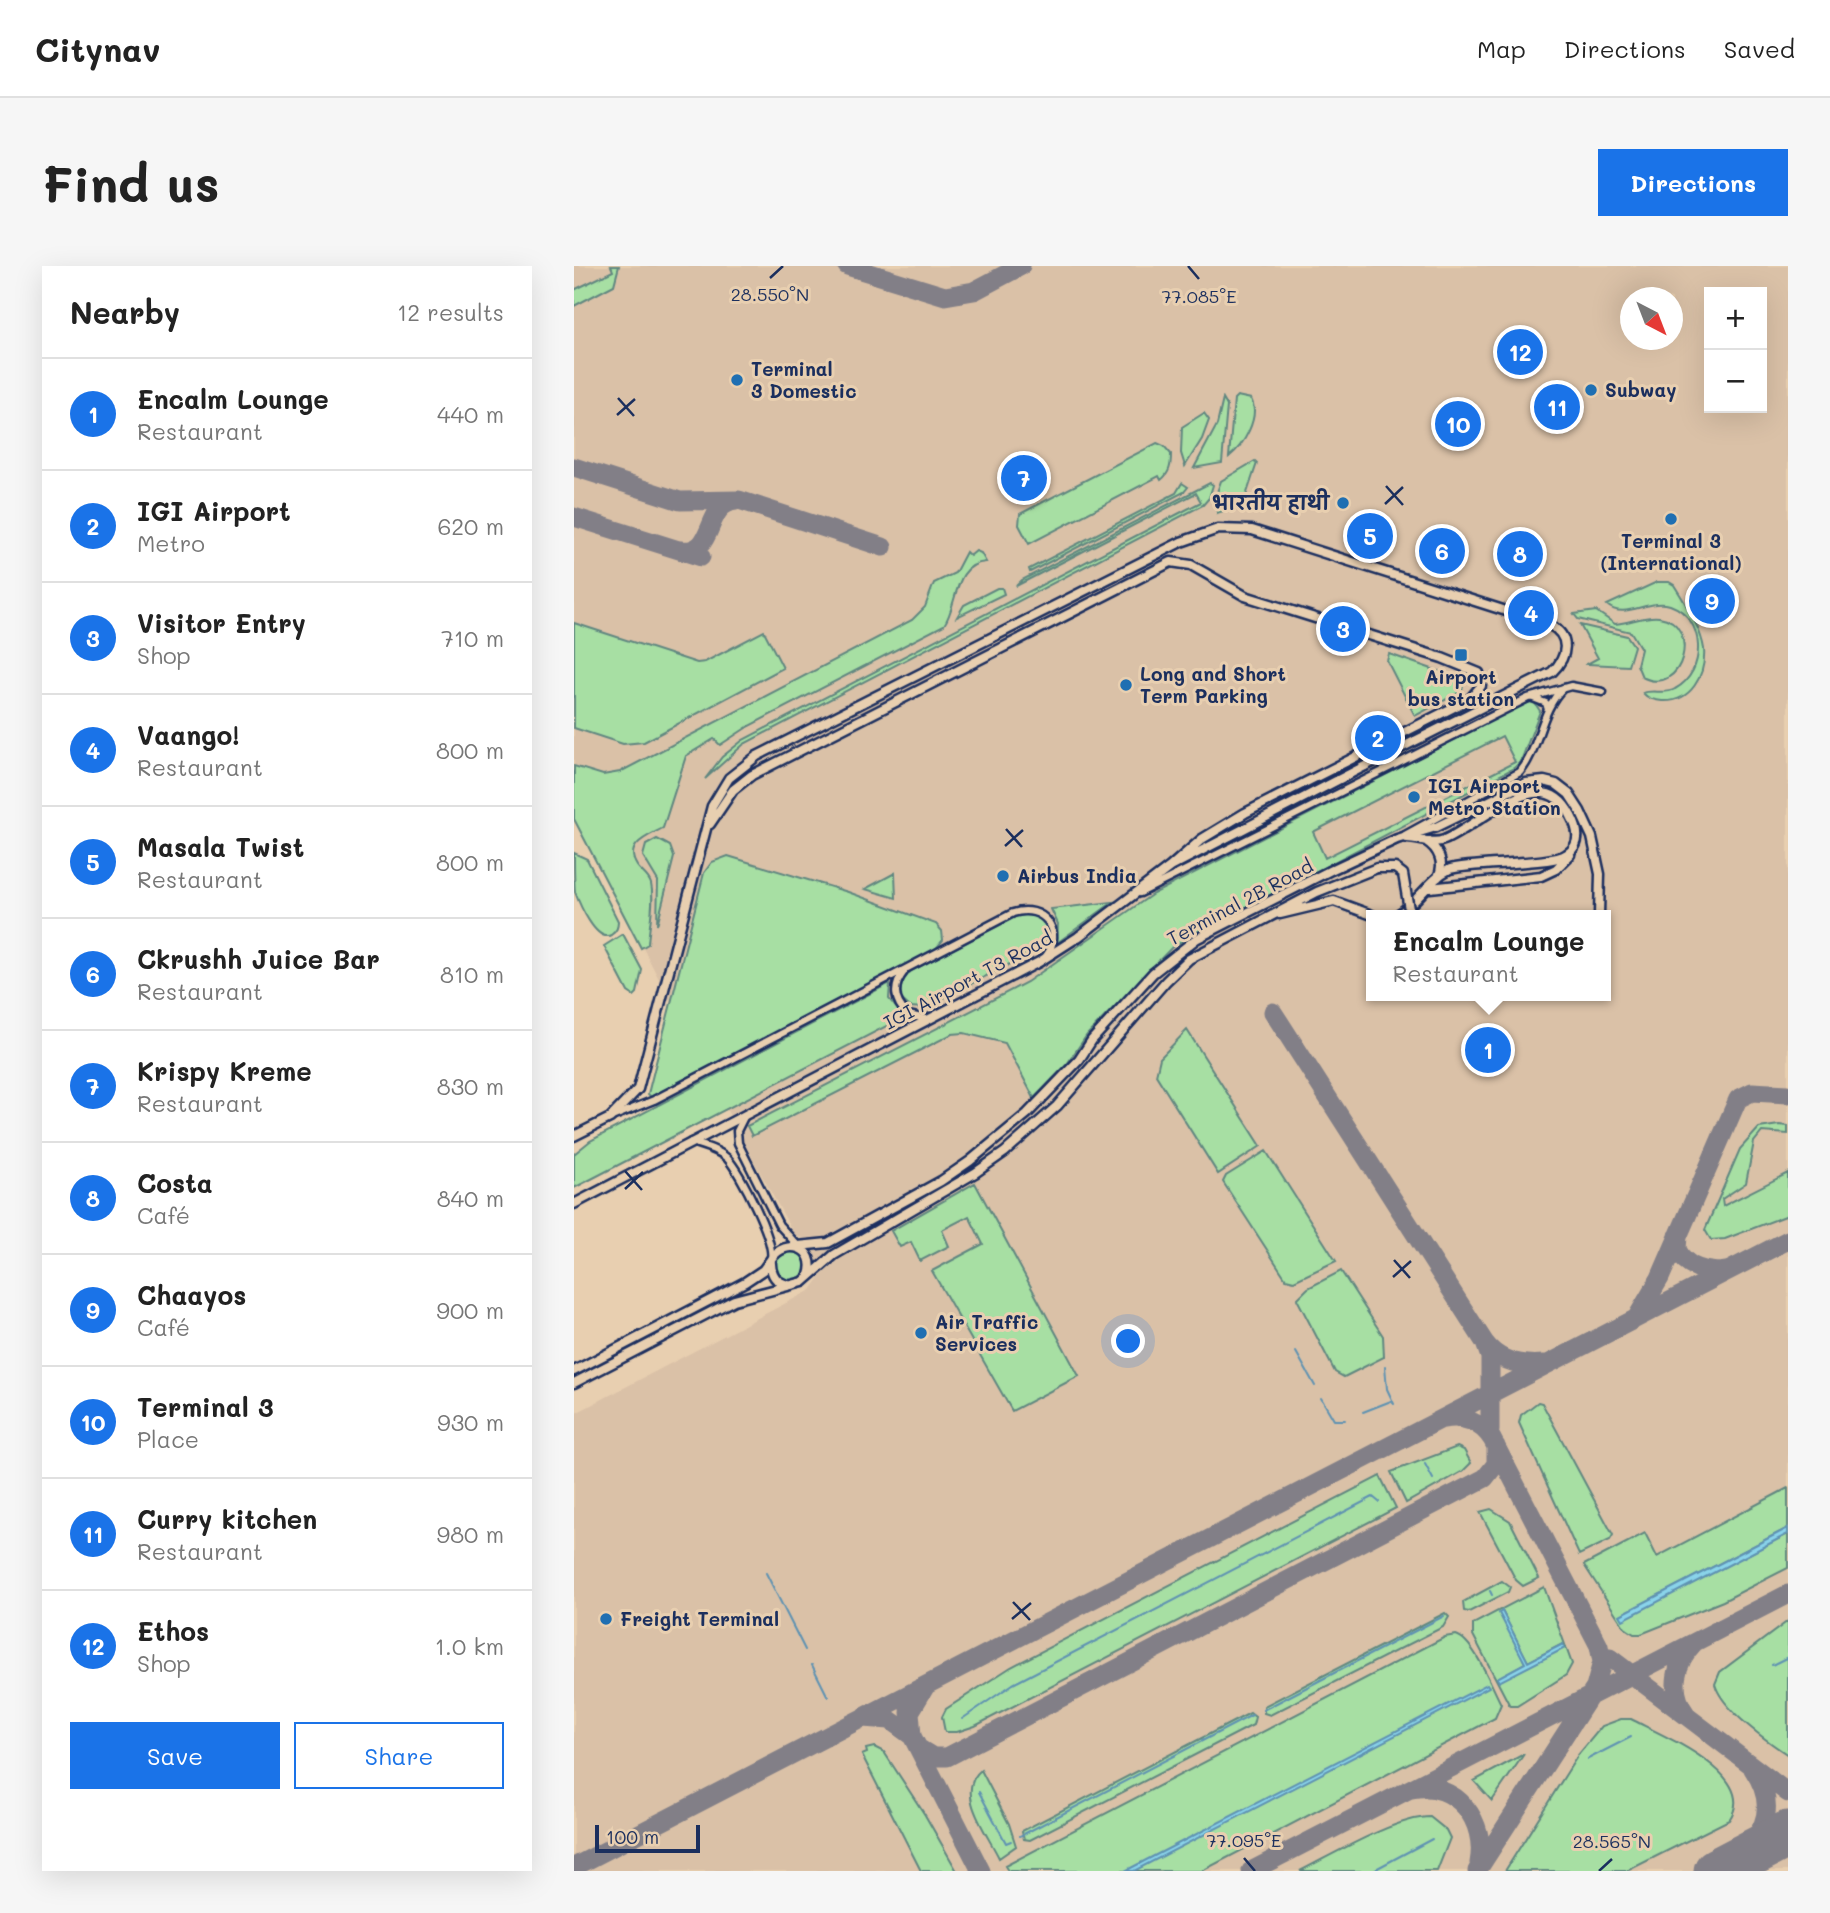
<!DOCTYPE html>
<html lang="en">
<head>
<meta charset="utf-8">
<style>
  :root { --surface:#fff; --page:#f6f6f6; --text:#222; --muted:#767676; --line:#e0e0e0; --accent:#1a73e8 }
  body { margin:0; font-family:Mali,"Playpen Sans Deva",sans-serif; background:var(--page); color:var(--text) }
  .controls { position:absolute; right:21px; top:21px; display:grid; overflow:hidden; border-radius:0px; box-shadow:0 7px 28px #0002 }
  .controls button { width:63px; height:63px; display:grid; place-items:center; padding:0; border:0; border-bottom:2px solid var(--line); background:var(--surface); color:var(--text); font:35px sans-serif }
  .compass { position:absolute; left:1046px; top:21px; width:63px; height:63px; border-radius:50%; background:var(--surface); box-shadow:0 7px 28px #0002; rotate:138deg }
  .scale { position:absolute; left:21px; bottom:18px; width:105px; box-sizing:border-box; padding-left:7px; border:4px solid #1b2f5e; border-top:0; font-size:19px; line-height:24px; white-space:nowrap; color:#1b2f5e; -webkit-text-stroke:5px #e8cfb0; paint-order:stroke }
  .you { position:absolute; left:555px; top:1076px; width:24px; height:24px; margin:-18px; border:5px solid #fff; border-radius:50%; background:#1a73e8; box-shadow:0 0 0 10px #1a73e833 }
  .badge { display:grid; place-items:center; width:46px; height:46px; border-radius:50%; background:var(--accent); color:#fff; font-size:23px; font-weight:700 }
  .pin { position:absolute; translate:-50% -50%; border:4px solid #fff; box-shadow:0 2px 7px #0006 }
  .popup { position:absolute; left:792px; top:644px; width:245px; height:91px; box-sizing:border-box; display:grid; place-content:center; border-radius:0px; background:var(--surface); filter:drop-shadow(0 2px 5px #0005); font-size:23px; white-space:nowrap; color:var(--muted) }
  .popup b { font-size:26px; color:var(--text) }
  .popup::after { content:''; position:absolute; left:50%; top:100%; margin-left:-14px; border:14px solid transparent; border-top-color:var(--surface) }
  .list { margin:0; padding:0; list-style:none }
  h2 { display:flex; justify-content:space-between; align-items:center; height:91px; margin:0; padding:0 28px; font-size:30px }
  h2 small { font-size:23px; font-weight:400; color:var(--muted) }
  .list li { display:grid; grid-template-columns:46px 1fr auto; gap:21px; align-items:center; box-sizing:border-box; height:112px; padding:0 28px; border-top:2px solid var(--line) }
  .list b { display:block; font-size:26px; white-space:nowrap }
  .list p { margin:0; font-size:23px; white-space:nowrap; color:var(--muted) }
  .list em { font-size:23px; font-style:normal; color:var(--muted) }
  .actions { display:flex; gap:14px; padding:21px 28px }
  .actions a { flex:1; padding:16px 0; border:2px solid var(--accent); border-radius:0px; text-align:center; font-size:24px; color:var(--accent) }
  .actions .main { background:var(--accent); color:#fff }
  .map { position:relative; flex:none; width:1214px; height:1605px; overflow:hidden; border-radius:0px }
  header { display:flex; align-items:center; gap:42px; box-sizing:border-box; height:98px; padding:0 35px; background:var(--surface); border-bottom:2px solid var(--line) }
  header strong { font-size:33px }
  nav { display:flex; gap:38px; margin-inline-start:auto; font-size:24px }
  .intro { display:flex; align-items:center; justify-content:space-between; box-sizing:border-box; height:168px; padding:0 42px }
  h1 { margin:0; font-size:49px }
  .button { padding:18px 32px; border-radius:0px; background:var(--accent); color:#fff; font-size:24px; font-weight:700 }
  main { display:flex; gap:42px; padding:0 42px }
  aside { flex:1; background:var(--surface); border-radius:0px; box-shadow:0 7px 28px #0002 }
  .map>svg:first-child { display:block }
</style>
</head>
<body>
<header>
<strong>Citynav</strong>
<nav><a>Map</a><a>Directions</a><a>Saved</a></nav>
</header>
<div class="intro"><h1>Find us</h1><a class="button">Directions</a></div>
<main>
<aside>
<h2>Nearby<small>12 results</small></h2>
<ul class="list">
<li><span class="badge">1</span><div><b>Encalm Lounge</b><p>Restaurant</p></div><em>440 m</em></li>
<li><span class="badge">2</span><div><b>IGI Airport</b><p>Metro</p></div><em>620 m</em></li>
<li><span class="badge">3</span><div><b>Visitor Entry</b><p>Shop</p></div><em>710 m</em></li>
<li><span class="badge">4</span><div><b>Vaango!</b><p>Restaurant</p></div><em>800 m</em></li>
<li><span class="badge">5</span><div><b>Masala Twist</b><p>Restaurant</p></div><em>800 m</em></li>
<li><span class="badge">6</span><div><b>Ckrushh Juice Bar</b><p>Restaurant</p></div><em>810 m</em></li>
<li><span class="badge">7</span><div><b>Krispy Kreme</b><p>Restaurant</p></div><em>830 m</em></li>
<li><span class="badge">8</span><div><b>Costa</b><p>Café</p></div><em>840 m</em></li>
<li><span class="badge">9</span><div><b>Chaayos</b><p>Café</p></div><em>900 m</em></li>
<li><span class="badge">10</span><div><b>Terminal 3</b><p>Place</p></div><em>930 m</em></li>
<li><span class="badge">11</span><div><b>Curry kitchen</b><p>Restaurant</p></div><em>980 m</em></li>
<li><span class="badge">12</span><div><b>Ethos</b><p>Shop</p></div><em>1.0 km</em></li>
</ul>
<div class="actions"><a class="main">Save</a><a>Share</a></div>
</aside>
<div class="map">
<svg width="1214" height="1605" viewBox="0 0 1214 1605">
  <rect width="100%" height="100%" fill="#e8cfb0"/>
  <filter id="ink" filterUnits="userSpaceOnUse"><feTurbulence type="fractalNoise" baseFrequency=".0143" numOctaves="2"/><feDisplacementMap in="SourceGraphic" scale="14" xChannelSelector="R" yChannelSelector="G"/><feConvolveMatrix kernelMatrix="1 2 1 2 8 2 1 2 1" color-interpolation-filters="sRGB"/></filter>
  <g filter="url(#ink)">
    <!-- built -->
    <path fill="#dac1a7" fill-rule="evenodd" d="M0,0H1214V1605H0V1148L237,1024L249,1007L234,976L220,968L170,877L0,549ZM1135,26H1188V142H1135ZM1056,32H1098V74H1056ZM797,649H1031V730H797Z"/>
    <!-- green -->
    <path fill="#a7dfa3" stroke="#618780" stroke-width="2" fill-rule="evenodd" d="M37,0H45L40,19L0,40V24L39,5Z
      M663,130L677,133C687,151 669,180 655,191L660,133Z
      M649,133L653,140L648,197L620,202L643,159Z
      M630,147L635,154L628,173L611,200L607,187L608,161Z
      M583,177L590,180L597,188C597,199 596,207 587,214L585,210L455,278L445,259L446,248Z
      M681,195L683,197L669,239L643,247L642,229L647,215Z
      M608,217L614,221L610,226L456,306L455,303L602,227Z
      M636,217L639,219L635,232L629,239L170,478L131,513L148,491L169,474L627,236L622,227L442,320L448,314Z
      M402,285L407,287L412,296C379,298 384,339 370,359L175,460L146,479L140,473L112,490L89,562C75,570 49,578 63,600C67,606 75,610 77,618C81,635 75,660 74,678L67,682L0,553V500L29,509L46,506L338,354L351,341L360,317L381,307L392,286L396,290Z
      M1083,316H1095L1100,319C1111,336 1127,362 1130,383C1132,409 1117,437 1088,435C1080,434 1074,433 1069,427C1079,423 1091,429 1101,423C1133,406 1132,352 1096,339C1075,332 1050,355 1033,339Z
      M423,322H428L430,328L383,351L390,339Z
      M1022,345L1041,358C1056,357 1071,349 1085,351C1128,357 1110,432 1068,411L1063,399L1067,383L1057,366L1004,353L1000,348Z
      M0,357L123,397L131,396L190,365L209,402L70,476L49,478L0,462Z
      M1006,359L1053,370L1060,380L1054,400L1013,398L1024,392Z
      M815,388L881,411L889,417L888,425L841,450L813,395Z
      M960,436L966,445L947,495L940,502L599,680L513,769L493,798L460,832L431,777L390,767L378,768L178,870L173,860L453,716L579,628L952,437ZM928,470L941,496L751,592L739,566Z
      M83,573L96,580L100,591L83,659L84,615L69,590L72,579Z
      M0,587L13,593L44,655C44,661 43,665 37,669C22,677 5,637 1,626C0,615 0,599 0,587Z
      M154,590L274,626L362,658L368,665L369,674L360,685L77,831L74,828L130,607L138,596Z
      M321,607L322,632L291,623Z
      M539,636L483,677V678L484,658L477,643Z
      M458,647C477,655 479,671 463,684L350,742L336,741L327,733L326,717L337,705L443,650Z
      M49,668L68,704L63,727L60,730L54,726L30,680Z
      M316,717L315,733L330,751L0,922V888L16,875Z
      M613,764L687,880L644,908L582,809L586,792Z
      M1205,859L1214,860V868L1188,866L1180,876L1172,917L1148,933L1149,940L1214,907V949L1151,973L1137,974L1131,964L1166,883L1185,862Z
      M692,885L762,995L720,1015L712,1013L649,916L652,910Z
      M401,917L505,1110L438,1145L358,1005L409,978L395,950L368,964L375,980L346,995L337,976L326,981L317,965Z
      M201 1000a16 16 0 1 1 32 0a16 16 0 1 1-32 0Z
      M767,1005L809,1070L810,1091L770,1111L761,1106L723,1033L734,1022Z
      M964,1136L968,1137L1039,1269L1036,1274L1005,1289L945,1157L947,1149Z
      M883,1181L890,1184L897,1197L889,1205L832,1237L817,1206Z
      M806,1210L822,1242L401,1460L383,1466H371L368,1451L372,1443L437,1401Z
      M1214,1222V1262L1047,1349L1049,1353L1214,1268V1302L1149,1335L1067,1368H1060L1051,1362L1010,1299L1071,1267L1083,1291Z
      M917,1243L936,1255L965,1312L949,1320L942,1314L906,1246Z
      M928,1315L936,1321L934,1326L895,1346L890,1345L889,1336Z
      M970,1321L998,1398L992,1409L943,1440H936L899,1369V1358ZM928,1345L954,1396L988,1378L990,1382L925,1415L924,1412L951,1397Z
      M871,1347L875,1351L869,1361L696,1449L690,1447V1440Z
      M1214,1355V1489C1193,1475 1148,1443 1141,1418L1146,1406Z
      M882,1369C900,1374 918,1421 927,1438L921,1452L628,1605H434L431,1600L871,1371Z
      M676,1447L681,1451L679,1459L456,1574L450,1573L448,1565Z
      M1047,1453H1057C1087,1469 1187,1509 1155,1554L1053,1605H931L1004,1489L1028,1460Z
      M300,1481L310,1486L351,1549L383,1605H347L288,1489L293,1487L292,1483Z
      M950,1488L918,1535L900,1515Z
      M407,1504L435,1558L442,1580L425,1592C413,1567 380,1526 407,1504Z
      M856,1551L872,1564L876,1572L863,1605H726C758,1589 822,1551 856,1551Z"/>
    <!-- water -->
    <path fill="#8ad4ea" stroke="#5e92b2" stroke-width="2" d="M1214,1262V1268L1049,1354L1046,1349Z
      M928,1345L954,1396L989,1378L991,1382L925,1416L923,1412L951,1397L925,1347Z
      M913,1418L915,1421L560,1605H551Z"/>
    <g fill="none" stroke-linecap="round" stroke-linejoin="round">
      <!-- stream -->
      <path stroke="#5e92b2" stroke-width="2" d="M722,1086L741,1120
        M811,1100L813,1123L820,1138
        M747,1132L760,1154H771
        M789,1146L817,1135
        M851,1198L859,1213
        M192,1307L231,1384
        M916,1325L918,1329
        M238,1399L254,1431
        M1198,1399L1214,1391
        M689,1444L870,1350
        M388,1453L439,1418L799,1231L805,1236
        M1014,1493L1057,1471
        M405,1526L432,1577L437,1575
        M446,1570L678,1449
        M798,1605L858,1573"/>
      <!-- taxiway -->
      <path stroke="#827f87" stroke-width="19" d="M273,0L371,30L400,25L447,0
        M0,201L106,235L165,234L309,281
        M0,251L127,291
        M107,284C143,289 129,238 162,235
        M699,746L911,1077L916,1091V1165
        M1104,970L1103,983C1111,1001 1133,1008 1151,1005
        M1063,1051L1086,1012L1164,833L1178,826L1214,828
        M911,1077C925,1096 948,1100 970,1098
        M870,1153C889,1149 907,1156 918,1173L1025,1380L1028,1396L1021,1422L903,1605
        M1036,1392L1214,1527
        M351,1421L336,1446L338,1470L407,1605
        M1112,1448C1095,1425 1101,1396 1120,1377
        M289,1452L316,1454L338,1470
        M344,1482L359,1491H373L911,1212L922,1198V1180
        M838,1523C883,1514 913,1556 905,1597
        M1213,1569L1214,1568
        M0,1601L1214,974
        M1152,1601C1186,1574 1208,1546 1179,1503
        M677,1605L1214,1328"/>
      <!-- runway -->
      <path stroke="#827f87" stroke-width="47" d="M1143,1605L1214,1568"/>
      <defs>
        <path id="minor" d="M959,432L972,437L974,444
          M831,569L946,506C966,482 966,444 989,422
          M566,627L954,432L997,420L1029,426
          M330,706C318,721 320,736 334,749L353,753
          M38,851L80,834L439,647C469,637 491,665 472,690
          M170,851L163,865L164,877L205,959L224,980
          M117,876C129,880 143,883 153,892C166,906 201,974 197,993"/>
        <path id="secondary" d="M136,558L159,524L178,509L597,296L617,299L671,330L868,392L905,407L907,420L896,433L671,547L628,573L596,601
          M852,575C865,583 871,598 864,611
          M856,622L967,610L982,603L996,589
          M706,648L760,635L798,649
          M823,649C844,637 855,613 876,603C901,596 979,599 993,588C1008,578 1004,563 997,550C968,492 907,559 870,574C858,579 845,572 833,572
          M0,870L36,852L64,823L138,540L155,512L183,490L607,276L644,263L678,264L976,359
          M0,938L465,696L504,671L596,601L791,500
          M224,980L254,977L367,915L396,895L453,848L505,794L518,774L579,707L622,673L757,604L823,573L862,561L952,517L970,515L982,518L995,528L1006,545L1018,571L1026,608L1025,649
          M214,1019C200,1016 196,1006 197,993C212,971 244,981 235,1009
          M0,1105L171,1016L189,1004L197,993
          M0,1117L160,1034L229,1016L260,989L401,907L431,886L483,840L592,715L615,693L743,626L803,602"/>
      </defs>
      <!-- minor casing -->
      <use href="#minor" stroke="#1b2f5e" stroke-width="11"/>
      <!-- secondary casing -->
      <use href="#secondary" stroke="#1b2f5e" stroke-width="13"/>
      <!-- minor -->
      <use href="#minor" stroke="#e8cfb0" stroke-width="6"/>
      <!-- secondary -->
      <use href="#secondary" stroke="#e8cfb0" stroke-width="8"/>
      <defs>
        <path id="secondary-bridge" d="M791,500L978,406C994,391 997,370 976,359
          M803,602H821L829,608L836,649"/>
      </defs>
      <!-- secondary-bridge casing -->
      <use href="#secondary-bridge" stroke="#1b2f5e" stroke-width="13" stroke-linecap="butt"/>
      <!-- secondary-bridge -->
      <use href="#secondary-bridge" stroke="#e8cfb0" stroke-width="8"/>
    </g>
  </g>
  <!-- ticks -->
  <path fill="none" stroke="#1b2f5e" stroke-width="2.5" d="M614,0L625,13M196,12L209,0M44,132L60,150M43,149L61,133M812,220L829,239M811,238L829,221M432,563L448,581M431,580L449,564M51,905L68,924M51,923L69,906M820,994L836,1012M819,1011L837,995M439,1336L456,1354M438,1353L457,1337M670,1592L681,1605M1025,1605L1038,1593"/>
  <!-- markers -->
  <g fill="#1f6fb2" stroke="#e8cfb0" stroke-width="2.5">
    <circle cx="163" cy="114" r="7"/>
    <circle cx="1017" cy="124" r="7"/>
    <circle cx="769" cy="237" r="7"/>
    <circle cx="1097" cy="253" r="7"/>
    <rect x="880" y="382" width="14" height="14" rx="3.5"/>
    <circle cx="552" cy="419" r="7"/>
    <circle cx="840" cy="531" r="7"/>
    <circle cx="429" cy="610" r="7"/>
    <circle cx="347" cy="1067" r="7"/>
    <circle cx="32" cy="1353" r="7"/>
  </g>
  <g text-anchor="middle" stroke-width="6" stroke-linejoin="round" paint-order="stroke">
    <!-- poi labels -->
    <g font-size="19" font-weight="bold" fill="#1b2f5e" stroke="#e8cfb0" text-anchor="start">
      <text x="177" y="110">Terminal<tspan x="177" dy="22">3 Domestic</tspan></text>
      <text x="1031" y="131">Subway</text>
      <text x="755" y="244" text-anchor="end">भारतीय हाथी</text>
      <text x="1097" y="282" text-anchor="middle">Terminal 3<tspan x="1097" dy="22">(International)</tspan></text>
      <text x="566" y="415">Long and Short<tspan x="566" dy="22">Term Parking</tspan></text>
      <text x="887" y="418" text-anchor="middle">Airport<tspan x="887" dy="22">bus station</tspan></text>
      <text x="854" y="527">IGI Airport<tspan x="854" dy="22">Metro Station</tspan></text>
      <text x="443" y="617">Airbus India</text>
      <text x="361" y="1063">Air Traffic<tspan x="361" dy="22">Services</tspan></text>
      <text x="46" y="1360">Freight Terminal</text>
    </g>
    <!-- street labels -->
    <g font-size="19" fill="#1b2f5e" stroke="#e8cfb0">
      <text transform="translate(666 636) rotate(-28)" y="7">Terminal 2B Road</text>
      <text transform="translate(394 714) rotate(-28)" y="7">IGI Airport T3 Road</text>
    </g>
  </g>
  <g font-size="18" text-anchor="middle" fill="#1b2f5e" stroke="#e8cfb0" stroke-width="6" stroke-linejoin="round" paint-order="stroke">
    <text x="196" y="35">28.550°N</text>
    <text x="625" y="37">77.085°E</text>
    <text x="670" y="1581">77.095°E</text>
    <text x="1038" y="1582">28.565°N</text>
  </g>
</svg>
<div class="controls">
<button>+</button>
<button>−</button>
</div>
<svg class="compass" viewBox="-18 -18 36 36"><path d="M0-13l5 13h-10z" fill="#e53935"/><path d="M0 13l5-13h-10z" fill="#767676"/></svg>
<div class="scale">100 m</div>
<div class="you"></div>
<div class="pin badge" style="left:914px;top:784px">1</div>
<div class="popup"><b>Encalm Lounge</b>Restaurant</div>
<div class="pin badge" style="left:804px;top:472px">2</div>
<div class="pin badge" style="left:769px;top:363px">3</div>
<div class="pin badge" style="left:957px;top:347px">4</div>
<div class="pin badge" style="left:796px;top:270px">5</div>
<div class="pin badge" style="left:868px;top:285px">6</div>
<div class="pin badge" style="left:450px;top:212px">7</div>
<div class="pin badge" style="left:946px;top:288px">8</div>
<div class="pin badge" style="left:1138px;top:335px">9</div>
<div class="pin badge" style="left:884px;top:158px">10</div>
<div class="pin badge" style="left:983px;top:141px">11</div>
<div class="pin badge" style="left:946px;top:86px">12</div>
</div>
</main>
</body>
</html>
